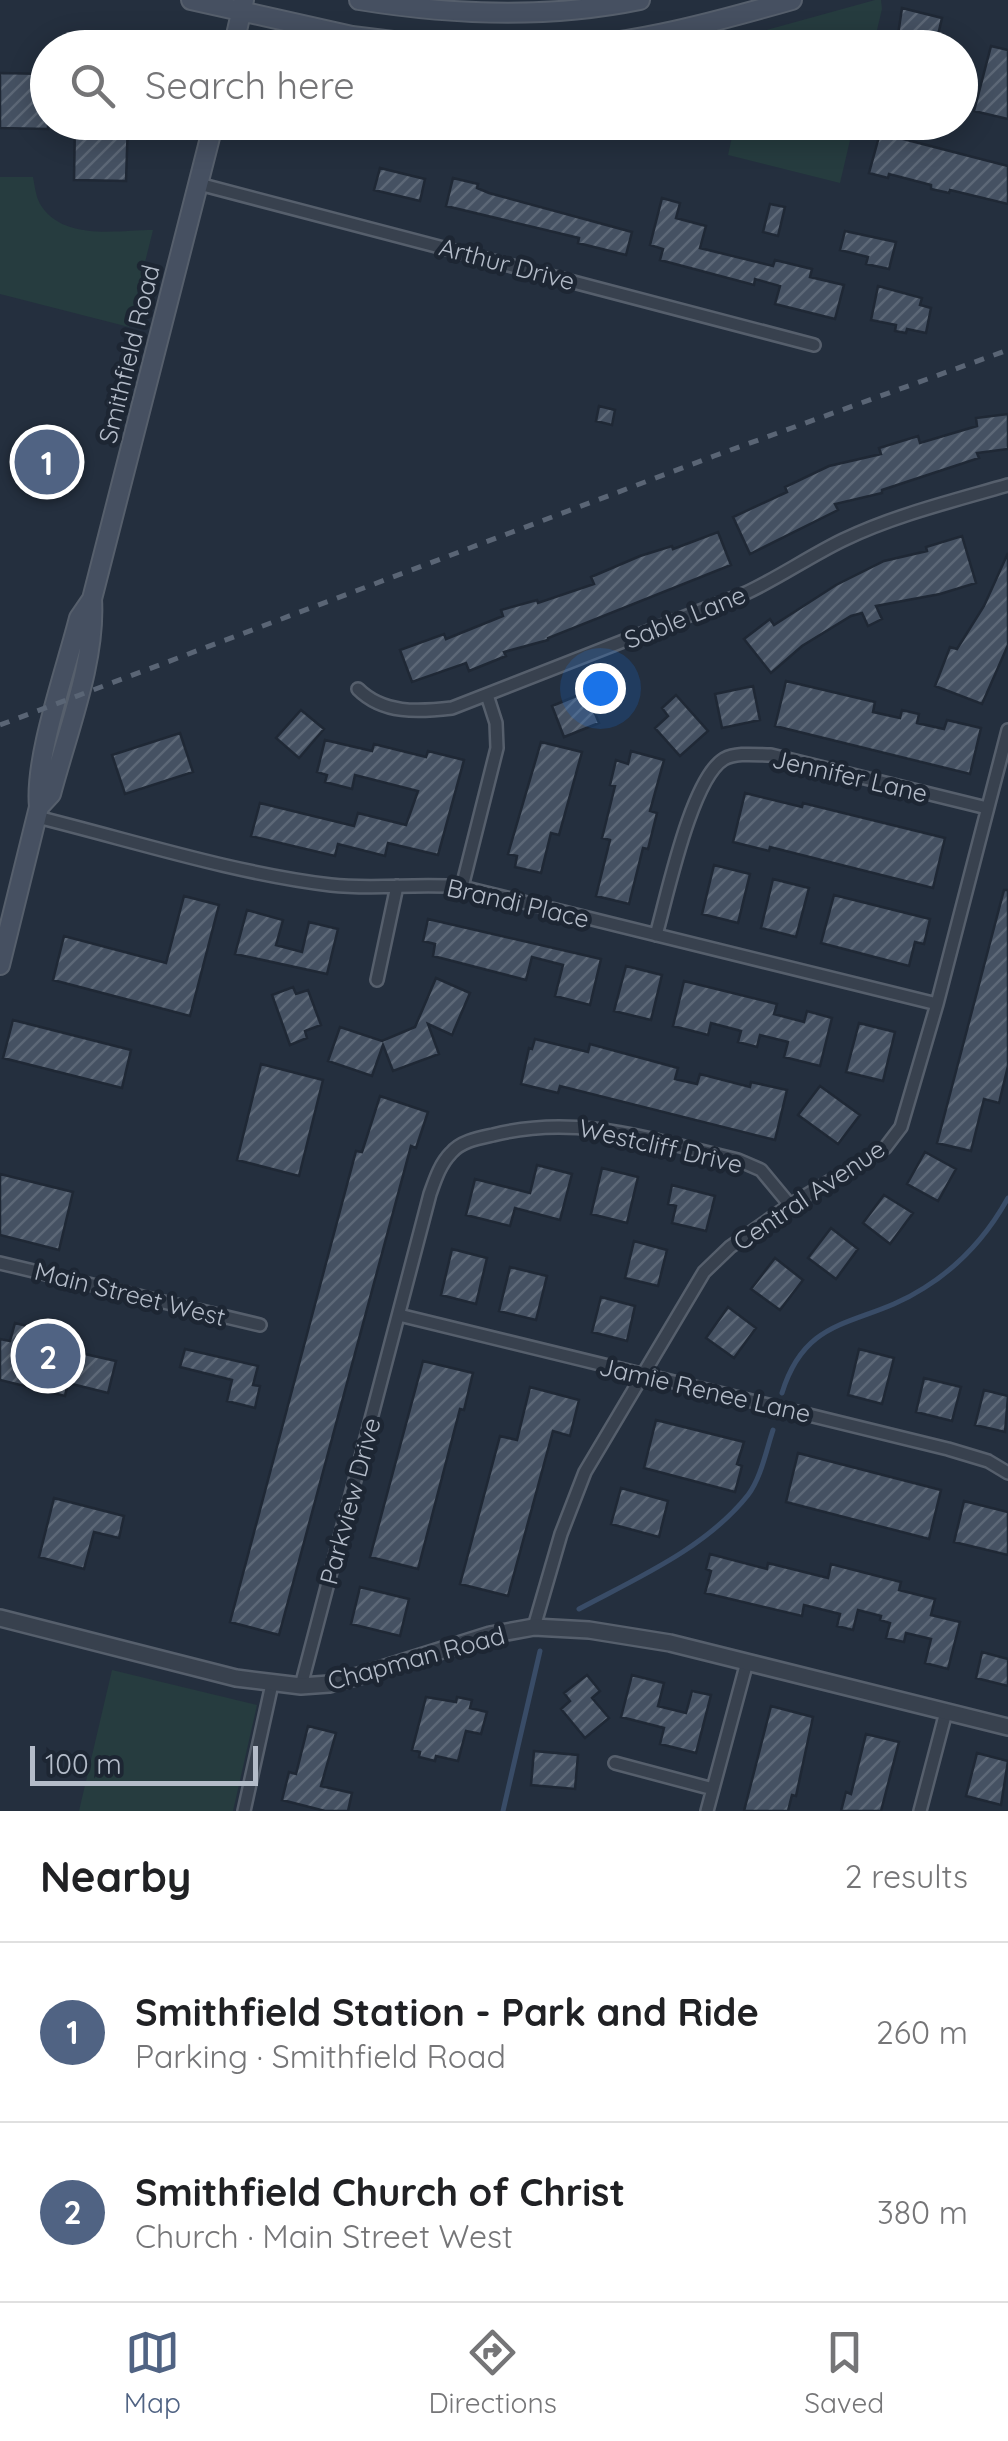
<!DOCTYPE html>
<html lang="en">
<head>
<meta charset="utf-8">
<style>
  :root { --surface:#fff; --page:#f6f6f6; --text:#202124; --muted:#757577; --line:#e0e0e0; --accent:#506383 }
  body { margin:0; font-family:Quicksand,sans-serif; background:var(--page); color:var(--text) }
  .scale { position:absolute; left:30px; bottom:25px; width:228px; box-sizing:border-box; padding-left:10px; border:5px solid #b4bcc9; border-top:0; font-size:28px; line-height:35px; white-space:nowrap; color:#b4bcc9; -webkit-text-stroke:8px #1d2633; paint-order:stroke }
  .you { position:absolute; left:600px; top:688px; width:35px; height:35px; margin:-25px; border:8px solid #fff; border-radius:50%; background:#1a73e8; box-shadow:0 0 0 15px #1a73e833 }
  .badge { display:grid; place-items:center; width:65px; height:65px; border-radius:50%; background:var(--accent); color:#fff; font-size:32px; font-weight:700 }
  .pin { position:absolute; translate:-50% -50%; border:5px solid #fff; box-shadow:0 2px 10px #0006 }
  .list { margin:0; padding:0; list-style:none }
  h2 { display:flex; justify-content:space-between; align-items:center; height:130px; margin:0; padding:0 40px; font-size:42px }
  h2 small { font-size:32px; font-weight:400; color:var(--muted) }
  .list li { display:grid; grid-template-columns:65px 1fr auto; gap:30px; align-items:center; box-sizing:border-box; height:180px; padding:0 40px; border-top:2px solid var(--line) }
  .list b { display:block; font-size:38px; white-space:nowrap }
  .list p { margin:0; font-size:32px; white-space:nowrap; color:var(--muted) }
  .list em { font-size:32px; font-style:normal; color:var(--muted) }
  .icon { flex:none; width:55px; height:55px; fill:none; stroke:currentColor; stroke-width:2; stroke-linecap:round; stroke-linejoin:round }
  .map { position:relative; flex:none; width:1008px; height:1811px; overflow:hidden }
  .search { position:absolute; background:var(--surface); box-shadow:0 5px 25px #0003; left:30px; right:30px; top:30px; height:110px; display:flex; align-items:center; gap:25px; box-sizing:border-box; padding:0 35px; border-radius:55px; color:var(--muted); font-size:38px }
  .sheet { height:490px; background:var(--surface) }
  nav { display:flex; justify-content:space-around; align-items:center; box-sizing:border-box; height:140px; border-top:2px solid var(--line); background:var(--surface); font-size:28px; color:var(--muted) }
  nav a { display:grid; justify-items:center; gap:5px }
  nav .on { color:var(--accent) }
  .map>svg:first-child { display:block }
</style>
</head>
<body>
<div class="map">
<svg width="1008" height="1811" viewBox="0 0 1008 1811">
  <defs>
    <pattern id="building-hatch" width="6" height="6" patternUnits="userSpaceOnUse" patternTransform="scale(2.5)"><rect width="6" height="6" fill="#455162"/><path d="M-1 1l2-2M0 6l6-6M5 7l2-2" fill="none" stroke="#5d6877"/></pattern>
  </defs>
  <rect width="100%" height="100%" fill="#242f3e"/>
  <!-- green -->
  <path fill="#263c3f" d="M875,0H881L882,9L873,47H740L738,38Z
    M735,123H854L840,183L728,155Z
    M0,177H33C35,187 36,199 42,207C66,241 118,230 153,230L129,327L0,294Z
    M112,1670L257,1705L233,1811H79Z"/>
  <g fill="none" stroke-linecap="round" stroke-linejoin="round">
    <!-- stream -->
    <path stroke="#394c67" stroke-width="5" d="M782,1393C807,1312 862,1328 924,1288C961,1265 987,1236 1008,1198
      M579,1609C637,1578 706,1548 748,1495C761,1478 766,1451 773,1430
      M503,1811L540,1651"/>
  </g>
  <!-- building -->
  <path fill="url(#building-hatch)" stroke="#1f2835" stroke-width="2.5" d="M902,8L942,18L935,48H896Z
    M991,46L1008,50V119L974,111Z
    M0,73L48,74V129L0,128Z
    M75,122H128L126,181L74,180Z
    M880,133L1008,166V204L950,190L949,193L931,189V185L889,174L888,178L869,173Z
    M380,168L425,179L420,201L374,190Z
    M453,178L478,184L477,188L489,193L632,232L626,255L578,243L579,238L446,206Z
    M662,198L680,203L676,218L706,226L700,248L773,266L775,260L812,269L810,277L844,285L835,319L775,304L780,286L755,279L754,285L660,260L663,249L650,245Z
    M770,204L785,207L778,236L763,232Z
    M845,231L896,242L889,269L866,264L868,257L840,250Z
    M878,286L922,298L920,305L931,308L926,333L907,329L906,333L895,331L896,325L871,320Z
    M599,406L615,410L612,425L596,421Z
    M1008,414V449L977,453L979,458L882,490V493L835,504L838,510L750,554L733,517L787,492L785,487L829,466L881,454L879,448L918,436L920,443L977,426L976,418Z
    M718,532L731,565L548,638V640L504,652L506,656L469,671L466,663L412,682L400,650L444,634L446,639L503,616L501,610L537,600L538,603L594,584L591,577L640,556L672,546L673,549Z
    M962,536L976,583L940,594L876,606L882,619L868,626L862,613L851,616L802,646L771,673L744,639L770,619L774,625L836,585L884,561L927,551L926,547Z
    M1008,553V645L982,704L935,686L950,647L957,649L984,606Z
    M786,681L875,702L873,712L900,718L902,710L919,714L917,723L944,729L947,720L981,728L970,774L775,726Z
    M753,686L760,720L722,728L715,694Z
    M586,692L599,723L564,737L552,706Z
    M676,695L708,731L680,756L655,728L668,716L662,708Z
    M301,710L324,729L299,758L276,738Z
    M180,733L193,772L125,794L112,755Z
    M325,740L372,751L374,744L426,757L428,751L464,760L438,855L388,843L385,856L338,844L335,856L251,836L260,803L354,826L358,813L406,825L418,791L355,775L352,789L325,782L327,775L317,772Z
    M541,742L582,752L559,835L551,833L541,873L515,867L517,856L508,854Z
    M631,751L664,760L650,811L657,813L648,849L643,848L629,904L596,896L610,840L602,838L615,786L610,785L616,760L628,764Z
    M745,793L802,807L803,803L945,838L933,888L770,847L769,851L733,842Z
    M714,865L750,874L738,923L702,914Z
    M773,879L809,888L796,937L761,928Z
    M1004,890H1008V1066L999,1103L984,1099L971,1151L937,1143Z
    M834,895L930,919L924,944L915,942L909,966L821,943Z
    M184,896L219,905L190,1016L53,980L64,936L166,963Z
    M247,910L283,920L276,945L302,952L309,922L338,929L327,974L235,954Z
    M428,919L601,959L590,1005L555,996L563,965L532,957L526,980L433,956L435,944L423,941Z
    M626,966L662,975L651,1020L614,1011Z
    M436,978L470,993L452,1035L428,1024L439,1054L393,1071L383,1045L372,1076L328,1061L340,1027L382,1041L415,1027Z
    M684,981L777,1004L774,1014L804,1022L807,1011L832,1018L820,1066L784,1057L788,1042L760,1035L757,1047L738,1042L741,1031L711,1023L708,1035L673,1026Z
    M293,987L296,994L308,990L321,1025L305,1031L307,1038L290,1045L272,995Z
    M13,1020L131,1050L122,1088L3,1058Z
    M859,1023L895,1032L883,1081L846,1072Z
    M535,1039L588,1052L590,1044L678,1068L675,1079L697,1084L700,1074L750,1087L751,1082L787,1090L775,1140L560,1086L558,1093L521,1084L529,1048L532,1049Z
    M261,1064L323,1080L299,1176L237,1160Z
    M820,1086L860,1115L838,1144L798,1115Z
    M380,1096L428,1112L416,1148L411,1146L279,1635L230,1622L356,1151L362,1152Z
    M925,1152L956,1169L938,1201L907,1184Z
    M537,1165L572,1174L560,1220L515,1208L510,1226L466,1215L475,1179L530,1193Z
    M602,1168L638,1177L627,1223L591,1214Z
    M0,1174L73,1192L59,1250L0,1235Z
    M672,1185L715,1196L706,1231L672,1223L676,1206L668,1204Z
    M884,1195L913,1213L890,1244L863,1223Z
    M831,1228L858,1249L836,1279L808,1258Z
    M634,1241L667,1250L658,1286L625,1278Z
    M452,1249L487,1258L476,1304L441,1295Z
    M775,1258L803,1280L780,1310L751,1289Z
    M510,1267L547,1276L536,1320L499,1311Z
    M601,1297L635,1306L627,1341L592,1332Z
    M728,1307L756,1328L734,1358L706,1338Z
    M46,1319L62,1323L59,1333L79,1338L76,1352L116,1361L108,1393L68,1383L65,1396L0,1380V1339L10,1341L15,1323L43,1330Z
    M185,1349L258,1366L253,1385L260,1386L255,1408L227,1401L232,1380L180,1367Z
    M859,1349L894,1358L882,1404L848,1395Z
    M423,1361L473,1373L464,1410L460,1409L418,1569L370,1557Z
    M924,1378L961,1387L952,1421L916,1412Z
    M530,1387L579,1400L570,1436L553,1431L508,1596L460,1584L500,1436L517,1440Z
    M984,1390L1008,1396L1005,1432L975,1425Z
    M656,1420L744,1442L737,1464L742,1466L735,1492L644,1468Z
    M798,1453L941,1490L929,1539L786,1502Z
    M621,1488L668,1501L659,1537L611,1524Z
    M54,1498L124,1516L119,1538L94,1532L84,1569L39,1557Z
    M964,1501L1008,1512V1555L954,1542Z
    M710,1554L767,1569L768,1563L828,1578L831,1564L901,1582L899,1590L935,1599L931,1615L960,1622L948,1669L925,1663L931,1639L906,1633L904,1642L886,1638L890,1623L880,1620L881,1616L858,1610L853,1630L837,1626L840,1614L804,1605L802,1616L705,1593L711,1571L706,1569Z
    M360,1587L409,1599L400,1636L351,1624Z
    M982,1652L1008,1659V1686L976,1678Z
    M587,1675L600,1691L592,1698L609,1718L585,1738L561,1709L570,1701L564,1693Z
    M632,1675L664,1683L658,1706L686,1713L692,1691L711,1695L696,1753L660,1744L664,1728L621,1717Z
    M426,1697L456,1702L457,1697L472,1700L470,1708L487,1712L481,1734L466,1731L458,1761L436,1756L435,1761L419,1757L420,1752L412,1750Z
    M771,1706L813,1717L796,1796L792,1795L788,1811H744Z
    M308,1726L336,1733L321,1786L352,1793L348,1811H325L282,1800L289,1772L296,1774Z
    M866,1734L899,1742L881,1811H841L846,1792L851,1794Z
    M534,1751L578,1755L575,1789L531,1785Z
    M977,1753L1008,1761L1001,1805L966,1796Z"/>
  <g fill="none" stroke-linecap="round" stroke-linejoin="round">
    <defs>
      <path id="minor" d="M199,184L814,345
        M358,689C383,714 418,712 452,708L746,593C780,577 810,556 843,540C895,515 953,501 1008,485
        M37,817C134,841 232,873 331,885C374,890 418,883 462,887L937,1004
        M462,887L497,748L496,723L487,695
        M656,935C667,897 691,779 724,759C737,752 757,755 771,755L987,808
        M377,980L397,886
        M0,1263L260,1325
        M399,1315L948,1449L988,1461L1008,1473
        M534,1627L561,1534L585,1472L704,1272L730,1247L790,1205L885,1148L901,1127L937,1004L1008,730
        M301,1686L430,1194C435,1180 440,1164 451,1153C461,1141 479,1138 493,1135C579,1113 655,1141 738,1160L761,1170L790,1205
        M615,1763L713,1789
        M244,1811L272,1684
        M707,1811L747,1662
        M920,1811L946,1712"/>
      <path id="tertiary" d="M0,1618L236,1678L301,1686L329,1684L366,1674L490,1635L534,1627L589,1630L670,1643L1008,1727"/>
      <path id="secondary" d="M191,0L352,36L450,48
        M359,0C451,15 548,19 640,0
        M233,48L244,0
        M555,48C635,44 715,22 792,0
        M39,807L51,794C67,733 96,661 92,599L214,122
        M0,965L39,807C34,758 66,670 79,618L92,599"/>
    </defs>
    <!-- minor casing -->
    <use href="#minor" stroke="#565f6c" stroke-width="16"/>
    <!-- tertiary casing -->
    <use href="#tertiary" stroke="#565f6c" stroke-width="20"/>
    <!-- secondary casing -->
    <use href="#secondary" stroke="#565f6c" stroke-width="22"/>
    <!-- minor -->
    <use href="#minor" stroke="#38414e" stroke-width="11"/>
    <!-- tertiary -->
    <use href="#tertiary" stroke="#38414e" stroke-width="15"/>
    <!-- secondary -->
    <use href="#secondary" stroke="#465061" stroke-width="18"/>
    <!-- rail -->
    <path stroke="#5a6575" stroke-width="5" stroke-dasharray="10 10" stroke-linecap="butt" d="M0,725L714,456L1008,350"/>
  </g>
  <g text-anchor="middle" stroke-width="9" stroke-linejoin="round" paint-order="stroke">
    <!-- street labels -->
    <g font-size="25" fill="#b4bcc9" stroke="#1d2633">
      <text transform="translate(507 264) rotate(15)" y="9">Arthur Drive</text>
      <text transform="translate(129 354) rotate(-76)" y="9">Smithfield Road</text>
      <text transform="translate(685 617) rotate(-22)" y="9">Sable Lane</text>
      <text transform="translate(850 776) rotate(13)" y="9">Jennifer Lane</text>
      <text transform="translate(518 903) rotate(13)" y="9">Brandi Place</text>
      <text transform="translate(661 1146) rotate(13)" y="9">Westcliff Drive</text>
      <text transform="translate(809 1195) rotate(-34)" y="9">Central Avenue</text>
      <text transform="translate(130 1294) rotate(14)" y="9">Main Street West</text>
      <text transform="translate(705 1390) rotate(13)" y="9">Jamie Renee Lane</text>
      <text transform="translate(350 1501) rotate(-75)" y="9">Parkview Drive</text>
      <text transform="translate(416 1658) rotate(-15)" y="9">Chapman Road</text>
    </g>
  </g>
</svg>
<div class="scale">100 m</div>
<div class="you"></div>
<div class="pin badge" style="left:47px;top:462px">1</div>
<div class="pin badge" style="left:48px;top:1356px">2</div>
<div class="search"><svg class="icon" aria-label="search" viewBox="0 0 24 24"><circle cx="10" cy="10" r="6"/><path d="M15 15l6 6"/></svg>Search here</div>
</div>
<section class="sheet">
<h2>Nearby<small>2 results</small></h2>
<ul class="list">
<li><span class="badge">1</span><div><b>Smithfield Station - Park and Ride</b><p>Parking · Smithfield Road</p></div><em>260 m</em></li>
<li><span class="badge">2</span><div><b>Smithfield Church of Christ</b><p>Church · Main Street West</p></div><em>380 m</em></li>
</ul>
</section>
<nav>
<a class="on"><svg class="icon" aria-label="map" viewBox="0 0 24 24"><path d="M3 6l6-2 6 2 6-2v14l-6 2-6-2-6 2zM9 4v14M15 6v14"/></svg>Map</a>
<a><svg class="icon" aria-label="directions" viewBox="0 0 24 24"><path d="M12 3l9 9-9 9-9-9zM9 14v-3h6M13 9l2 2-2 2"/></svg>Directions</a>
<a><svg class="icon" aria-label="saved" viewBox="0 0 24 24"><path d="M7 4h10v16l-5-4-5 4z"/></svg>Saved</a>
</nav>
</body>
</html>
